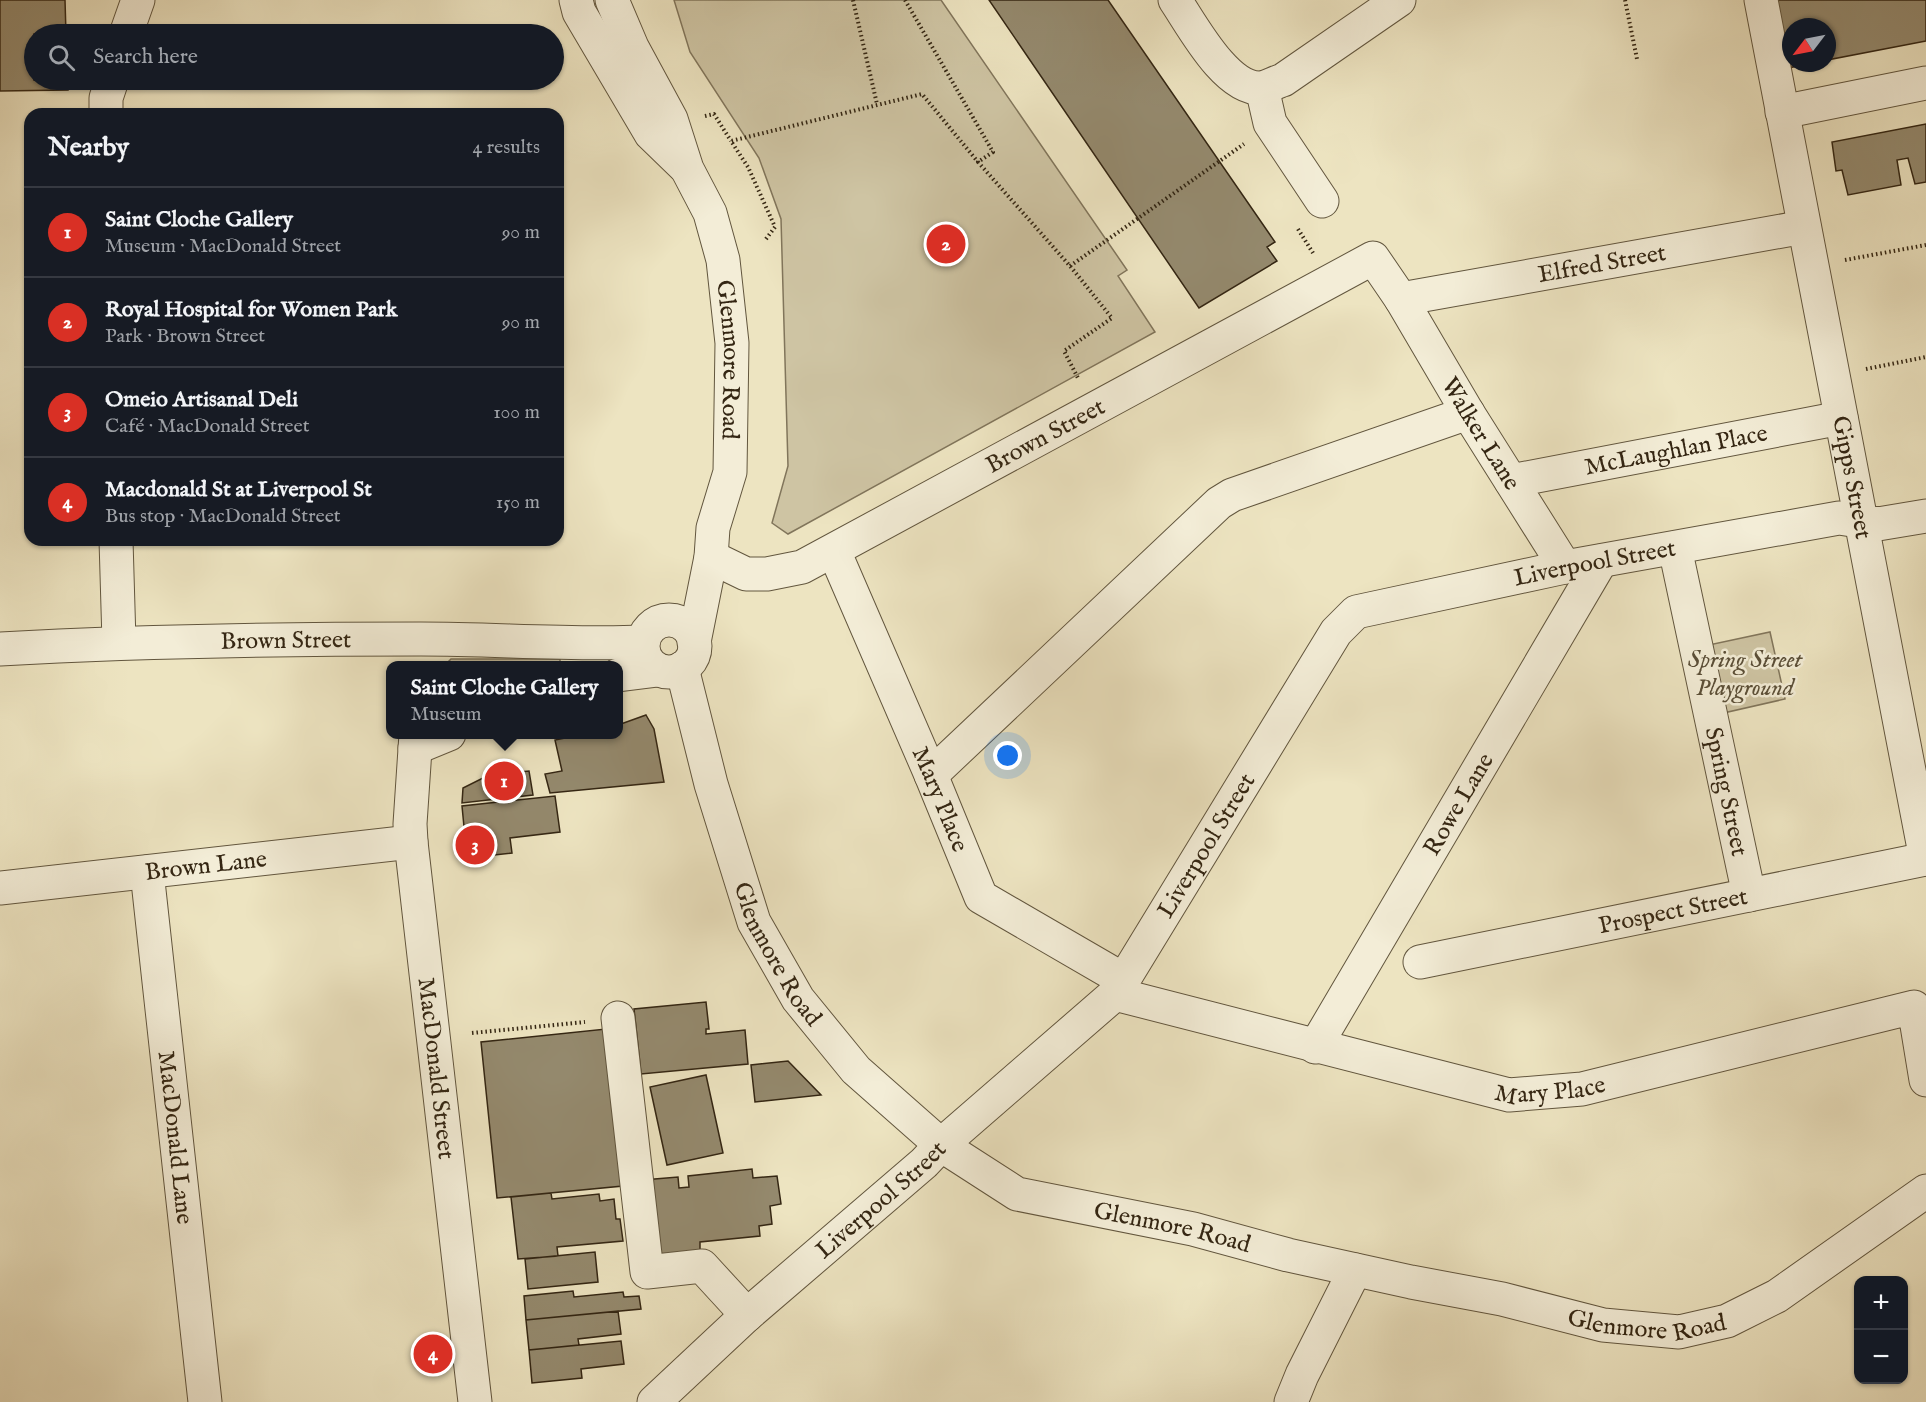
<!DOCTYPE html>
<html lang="en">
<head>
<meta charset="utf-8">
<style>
  :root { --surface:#171b24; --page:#20242c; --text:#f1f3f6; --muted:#9ea1a6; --line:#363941; --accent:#d93025 }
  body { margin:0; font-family:"IM FELL English",serif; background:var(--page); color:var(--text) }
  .controls { position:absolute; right:18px; bottom:18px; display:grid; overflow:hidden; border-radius:12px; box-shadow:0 2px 4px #0004 }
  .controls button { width:54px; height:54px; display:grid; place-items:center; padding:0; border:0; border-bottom:2px solid var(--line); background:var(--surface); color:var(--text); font:30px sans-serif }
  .compass { position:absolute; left:1782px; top:18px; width:54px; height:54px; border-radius:50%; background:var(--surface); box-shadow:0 2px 4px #0004; rotate:238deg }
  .you { position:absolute; left:1008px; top:756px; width:21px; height:21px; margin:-15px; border:4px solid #fff; border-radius:50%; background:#1a73e8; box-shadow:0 0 0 9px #1a73e833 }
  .badge { display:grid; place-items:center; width:39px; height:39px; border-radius:50%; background:var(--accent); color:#fff; font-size:20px; font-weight:700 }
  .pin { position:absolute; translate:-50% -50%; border:3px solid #fff; box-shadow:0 2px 6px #0006 }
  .popup { position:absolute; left:386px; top:661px; width:237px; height:78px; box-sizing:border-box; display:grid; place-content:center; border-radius:12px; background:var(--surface); filter:drop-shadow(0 2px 4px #0005); font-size:20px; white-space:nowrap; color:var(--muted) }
  .popup b { font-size:22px; color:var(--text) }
  .popup::after { content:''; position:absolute; left:50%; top:100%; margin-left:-12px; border:12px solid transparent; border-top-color:var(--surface) }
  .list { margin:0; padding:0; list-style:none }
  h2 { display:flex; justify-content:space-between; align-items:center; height:78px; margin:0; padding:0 24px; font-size:26px }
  h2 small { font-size:20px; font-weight:400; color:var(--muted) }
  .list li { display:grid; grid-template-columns:39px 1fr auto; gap:18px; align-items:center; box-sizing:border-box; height:90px; padding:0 24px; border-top:2px solid var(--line) }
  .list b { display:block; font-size:22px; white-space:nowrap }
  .list p { margin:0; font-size:20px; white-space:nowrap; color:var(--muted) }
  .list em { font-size:20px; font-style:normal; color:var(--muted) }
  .icon { flex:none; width:33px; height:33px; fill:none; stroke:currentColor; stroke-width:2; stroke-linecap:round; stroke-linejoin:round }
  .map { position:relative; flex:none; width:1926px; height:1402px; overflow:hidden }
  .search { position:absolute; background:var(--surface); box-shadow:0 2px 4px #0004; left:24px; top:24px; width:540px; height:66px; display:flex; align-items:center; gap:15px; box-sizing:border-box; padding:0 21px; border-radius:33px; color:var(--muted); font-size:22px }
  .panel { position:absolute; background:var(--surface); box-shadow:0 2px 4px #0004; left:24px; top:108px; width:540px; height:438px; border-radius:18px }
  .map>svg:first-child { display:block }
</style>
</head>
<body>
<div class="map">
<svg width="1926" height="1402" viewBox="0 0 1926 1402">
  <rect width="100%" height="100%" fill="#ede4c1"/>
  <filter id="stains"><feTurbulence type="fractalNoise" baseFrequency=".00333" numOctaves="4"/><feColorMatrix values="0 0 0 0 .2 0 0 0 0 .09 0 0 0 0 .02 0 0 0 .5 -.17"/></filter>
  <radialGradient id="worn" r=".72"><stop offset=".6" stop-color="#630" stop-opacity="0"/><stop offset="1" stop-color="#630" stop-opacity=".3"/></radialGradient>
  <!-- green -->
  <path fill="#cec4a3" stroke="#81755b" stroke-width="1.5" d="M674,0H941L1127,270L1118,276L1155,332L788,534L772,523L788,466L781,219L759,158L690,52Z
    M1770,632L1785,699L1719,714L1704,646Z
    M451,659H560V665H445Z"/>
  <!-- building -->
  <path fill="#94896d" stroke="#342613" stroke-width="1.5" d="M0,0H65L66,34H34V80H68V90L0,91Z
    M989,0H1108L1275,242L1267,247L1277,261L1199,308Z
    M1775,0H1926V41L1827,60V27H1791V63H1812L1788,68Z
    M1926,124V182L1915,184L1908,158L1897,160L1901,185L1848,195L1842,170L1836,171L1832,142Z
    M646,715L654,729L664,782L550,793L545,774L562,771L555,740L585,734H618V725Z
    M507,766V773L529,771L533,795L462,803L463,788Z
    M555,796L560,832L510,838L512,853L467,858L462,806Z
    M706,1002L709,1029H706V1034L745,1030L748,1064L641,1074L634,1009Z
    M606,1029L623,1186L497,1198L481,1042Z
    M788,1061L821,1095L755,1102L751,1065Z
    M706,1075L723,1153L667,1165L650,1087Z
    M752,1169L753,1178L777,1176L781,1204L770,1206L772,1224L759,1226L760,1236L700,1242V1253L652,1258L643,1180L678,1177L679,1188L689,1187L688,1176Z
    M551,1193L552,1199L599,1194L600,1201L614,1199L616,1219H620L623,1241L557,1247L558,1256L518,1259L511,1197Z
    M595,1252L598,1282L528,1289L525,1259Z
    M573,1291L574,1297L623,1292L624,1297L639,1296L641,1309L526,1320L524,1296Z
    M618,1311L621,1334L578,1339L579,1345L529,1350L526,1320Z
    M621,1341L624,1364L581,1369L582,1378L532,1383L529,1350Z"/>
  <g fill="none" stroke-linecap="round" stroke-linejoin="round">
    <defs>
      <g id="minor">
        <path d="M576,0L579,12L651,134L684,166"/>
        <path id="s1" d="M612,0L632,47L671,119L687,169L710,213L723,260L732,343L730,472L713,528L711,557L694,642"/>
        <path d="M1175,0C1192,25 1226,90 1261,88C1268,87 1276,82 1283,80L1399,0"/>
        <path id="s2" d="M1761,0L1926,859"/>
        <path d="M126,34L138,0"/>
        <path d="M1262,88L1270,123L1322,201"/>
        <path d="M1782,112L1926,83"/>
        <path d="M106,114V98L112,80"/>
        <path id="s3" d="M1401,299L1804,227"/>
        <path id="s4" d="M1511,481L1841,418"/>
        <path d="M116,540L119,642"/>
        <path id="s5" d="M1675,548L1749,895"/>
        <path id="s6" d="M834,551L931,775L981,897L1124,980"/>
        <path id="s7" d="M711,557L746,574H767L802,567L1373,258L1401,299L1468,413L1565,567"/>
        <circle cx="669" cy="646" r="26"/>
        <path id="s8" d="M0,649C140,641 281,639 421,639C495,639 569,645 643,642"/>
        <path id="s9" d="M682,668L711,784L754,922L798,999L856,1070L941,1145L1017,1194L1193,1229L1288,1255L1411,1282L1502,1299L1603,1325L1679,1332L1727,1321L1777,1296L1926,1191"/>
        <path d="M618,675L658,670"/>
        <path id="s10" d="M416,734L410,824L411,842L475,1402"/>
        <path d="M415,748L449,734"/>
        <path d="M931,775L1219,503L1232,495L1468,413"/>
        <path id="s11" d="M147,872L205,1402"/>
        <path id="s12" d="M0,888L411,842"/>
        <path id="s13" d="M1420,962L1926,859"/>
        <path id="s14" d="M1115,994L1509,1095L1582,1089L1914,1007L1926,1080"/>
        <path d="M618,1018L647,1272L702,1266L747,1315"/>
        <path id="s15" d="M1315,1047L1601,561"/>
        <path id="s16" d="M654,1402L747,1315L924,1163L941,1145L1115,994L1336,632L1356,612L1565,567L1839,518L1878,524L1926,516"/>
        <path d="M1291,1402L1302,1375L1355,1270"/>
      </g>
    </defs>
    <!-- minor casing -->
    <use href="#minor" stroke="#62563e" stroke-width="35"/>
    <!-- path -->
    <path stroke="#342613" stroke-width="4" stroke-dasharray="1.5 3" stroke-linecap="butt" d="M853,0L877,104
      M905,0L993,152L978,162L1070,266L1112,318L1064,351L1078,378
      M1625,0L1637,59
      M705,116L714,114L731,141
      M1298,229L1313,253
      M766,239L775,227L748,167L731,141L922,94L978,162
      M1845,260L1926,245
      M1070,266L1244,144
      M1866,369L1926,357
      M472,1033L585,1022"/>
    <!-- minor -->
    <use href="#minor" stroke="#f3edd7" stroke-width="33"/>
  </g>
  <g text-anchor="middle" stroke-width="5" stroke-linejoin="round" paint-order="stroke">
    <!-- street labels -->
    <g font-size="24" fill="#342613" stroke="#f3edd7">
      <text dy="8" stroke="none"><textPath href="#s3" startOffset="204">Elfred Street</textPath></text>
      <text dy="8" stroke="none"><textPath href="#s1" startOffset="384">Glenmore Road</textPath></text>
      <text dy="8" stroke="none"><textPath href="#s7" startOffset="951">Walker Lane</textPath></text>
      <text dy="8" stroke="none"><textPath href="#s7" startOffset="372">Brown Street</textPath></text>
      <text dy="8" stroke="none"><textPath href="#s4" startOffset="168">McLaughlan Place</textPath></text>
      <text dy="8" stroke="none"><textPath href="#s2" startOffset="486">Gipps Street</textPath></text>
      <text dy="8" stroke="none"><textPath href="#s16" startOffset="1312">Liverpool Street</textPath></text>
      <text dy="8" stroke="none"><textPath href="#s8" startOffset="286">Brown Street</textPath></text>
      <text dy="8" stroke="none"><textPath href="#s5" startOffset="249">Spring Street</textPath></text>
      <text dy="8" stroke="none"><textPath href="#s6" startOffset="270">Mary Place</textPath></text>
      <text dy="8" stroke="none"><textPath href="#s15" startOffset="282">Rowe Lane</textPath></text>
      <text dy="8" stroke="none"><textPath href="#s16" startOffset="790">Liverpool Street</textPath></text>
      <text dy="8" stroke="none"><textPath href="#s12" startOffset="207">Brown Lane</textPath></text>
      <text dy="8" stroke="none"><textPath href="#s13" startOffset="258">Prospect Street</textPath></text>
      <text dy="8" stroke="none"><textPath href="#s9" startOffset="303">Glenmore Road</textPath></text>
      <text dy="8" stroke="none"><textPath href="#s10" startOffset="336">MacDonald Street</textPath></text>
      <text dy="8" stroke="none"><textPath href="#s14" startOffset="448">Mary Place</textPath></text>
      <text dy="8" stroke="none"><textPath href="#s11" startOffset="267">MacDonald Lane</textPath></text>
      <text dy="8" stroke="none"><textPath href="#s16" startOffset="304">Liverpool Street</textPath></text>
      <text dy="8" stroke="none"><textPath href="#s9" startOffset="807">Glenmore Road</textPath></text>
      <text dy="8" stroke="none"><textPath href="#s9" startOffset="1293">Glenmore Road</textPath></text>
    </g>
    <!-- park labels -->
    <g font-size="24" font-style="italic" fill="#5a4e37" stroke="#f3edd7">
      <text x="1745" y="667">Spring Street<tspan x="1745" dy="28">Playground</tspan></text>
    </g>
  </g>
  <rect width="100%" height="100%" filter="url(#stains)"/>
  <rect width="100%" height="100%" fill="url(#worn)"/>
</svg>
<div class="controls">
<button>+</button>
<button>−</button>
</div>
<svg class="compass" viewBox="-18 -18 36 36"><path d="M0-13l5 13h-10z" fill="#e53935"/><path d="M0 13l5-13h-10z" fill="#9ea1a6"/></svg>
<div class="you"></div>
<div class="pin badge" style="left:504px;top:781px">1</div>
<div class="popup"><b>Saint Cloche Gallery</b>Museum</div>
<div class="pin badge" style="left:946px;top:244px">2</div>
<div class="pin badge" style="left:475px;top:845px">3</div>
<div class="pin badge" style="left:433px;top:1354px">4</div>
<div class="search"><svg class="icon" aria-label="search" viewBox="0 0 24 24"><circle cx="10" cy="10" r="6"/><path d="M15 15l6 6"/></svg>Search here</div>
<section class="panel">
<h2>Nearby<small>4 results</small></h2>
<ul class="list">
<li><span class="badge">1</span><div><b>Saint Cloche Gallery</b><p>Museum · MacDonald Street</p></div><em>90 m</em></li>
<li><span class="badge">2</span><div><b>Royal Hospital for Women Park</b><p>Park · Brown Street</p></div><em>90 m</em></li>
<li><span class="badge">3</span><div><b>Omeio Artisanal Deli</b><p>Café · MacDonald Street</p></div><em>100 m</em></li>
<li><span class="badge">4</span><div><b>Macdonald St at Liverpool St</b><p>Bus stop · MacDonald Street</p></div><em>150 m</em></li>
</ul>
</section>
</div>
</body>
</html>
